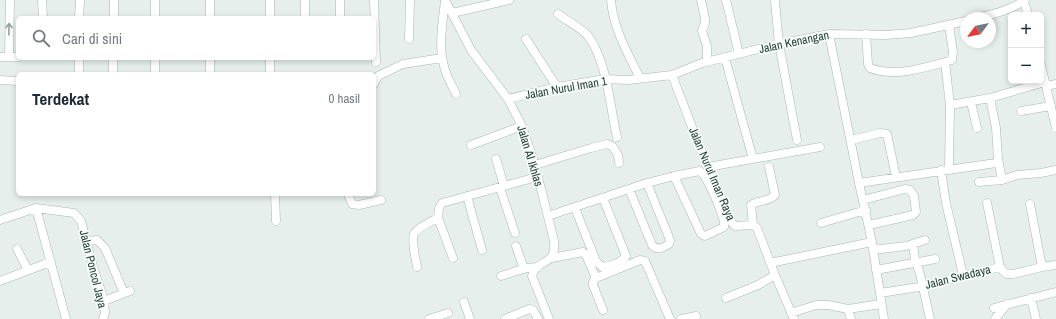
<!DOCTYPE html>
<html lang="id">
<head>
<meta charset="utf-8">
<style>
  :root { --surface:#fff; --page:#f6f6f7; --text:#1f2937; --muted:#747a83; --line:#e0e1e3 }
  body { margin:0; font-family:"Archivo Narrow",sans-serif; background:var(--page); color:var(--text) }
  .controls { position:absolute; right:12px; top:12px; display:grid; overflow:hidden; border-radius:6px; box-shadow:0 2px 6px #0003 }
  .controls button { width:36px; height:36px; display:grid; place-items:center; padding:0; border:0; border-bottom:1px solid var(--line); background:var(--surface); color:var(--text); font:20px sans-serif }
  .compass { position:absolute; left:960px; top:12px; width:36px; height:36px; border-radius:50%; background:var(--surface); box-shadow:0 2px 6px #0003; rotate:238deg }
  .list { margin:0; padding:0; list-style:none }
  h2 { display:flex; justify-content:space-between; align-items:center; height:52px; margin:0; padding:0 16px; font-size:17px }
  h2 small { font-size:13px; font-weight:400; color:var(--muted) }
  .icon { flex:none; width:22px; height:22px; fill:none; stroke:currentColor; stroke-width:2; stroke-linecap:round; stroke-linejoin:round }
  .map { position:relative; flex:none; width:1056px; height:319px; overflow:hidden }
  .search { position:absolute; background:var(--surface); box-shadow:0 2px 6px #0003; left:16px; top:16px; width:360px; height:44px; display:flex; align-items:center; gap:10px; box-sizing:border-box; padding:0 14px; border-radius:6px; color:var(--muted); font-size:15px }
  .panel { position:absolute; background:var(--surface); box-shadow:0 2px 6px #0003; left:16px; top:72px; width:360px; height:124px; border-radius:6px }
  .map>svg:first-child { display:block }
</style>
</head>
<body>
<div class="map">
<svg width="1056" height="319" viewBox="0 0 1056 319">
  <rect width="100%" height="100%" fill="#e6efeb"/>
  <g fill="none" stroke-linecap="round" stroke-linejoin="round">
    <defs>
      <path id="minor" d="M42,0L43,18
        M210,0V18
        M270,0V18
        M305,0V18
        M340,0V18
        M374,0L376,62
        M445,0L471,50L508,99L522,126L535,165L554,241C557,267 536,258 532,276L549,319
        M445,0C443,21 438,45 444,66C446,76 452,85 456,94
        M611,0C613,28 628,54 640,78
        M701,0L705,19V23L702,31L707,46V62
        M726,0L739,54
        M775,1L779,44L797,140
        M1024,1L1028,15
        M452,13L509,0
        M558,14C567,21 580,27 588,36C607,61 610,107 617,137
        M79,18L80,0
        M114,18V0
        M155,18V0
        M977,18C993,14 1011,10 1025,0
        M829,34L859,183L872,242L884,319
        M866,34L868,64L870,68C896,78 926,67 952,60L953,52L949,25
        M409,39L410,0
        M526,39L557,87
        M0,57H18
        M9,57L10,0
        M210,58V74
        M270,58V74
        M725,58L753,159
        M945,62L950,105
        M1041,65L1056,128
        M79,71V58
        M113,74V58
        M155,74V58
        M672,75L702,153L732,223L735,226L753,225L757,228L775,275L794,319
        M0,80L18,81
        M374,84L378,76L403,64L442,58
        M1046,86L1056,84
        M508,99L557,87L605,79L628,80L672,75L702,63L779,44L829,34L886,35L911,33L966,21
        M971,102L977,128
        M1021,111L1051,106
        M851,140L880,133L887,134L896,177
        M471,145L522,126
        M496,159L504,186
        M998,159L1002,180
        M535,165L591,148L607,144L612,146L615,150L618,155L619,163
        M708,167L820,147
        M949,169L950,105L990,98L1045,82
        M941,170L946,203L963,275
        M979,182L1002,180L1017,175L1041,173L1056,170
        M859,183L996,163L998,159L996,128L990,98
        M500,188L515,233
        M629,189L652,245C657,251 663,248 669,244L670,240L647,183
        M275,194L276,221
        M348,194L352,204L359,205L381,200
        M467,196L482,250
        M863,200L905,189L910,190L914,196L916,212L913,215L869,225
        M987,203L1000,267L1003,271L1007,274H1013L1042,267L1056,265
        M1030,204L1042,267
        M36,208L66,319
        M575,208L596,261L602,267C610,267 622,262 626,256L603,198
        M548,216L647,183L674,176L700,171C707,176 726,219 724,227L705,236L701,234L674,176
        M438,218L453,258
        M0,220L36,208L74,213L81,221L92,263L104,301L105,313L103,319
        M821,223L866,210
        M753,225L751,205C758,200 769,202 775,195L769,167
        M86,241L97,240L105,248L124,293
        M913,244L915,259L920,274L930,319
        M516,246L524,269
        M17,249L28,270
        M873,250L906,246L925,240
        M552,258L583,252L586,255L596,278
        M770,263L872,242
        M417,267C416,259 411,241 414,234C417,228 432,221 438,218L439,208L442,203L537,177
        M876,270L935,259
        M501,276L526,268L538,267
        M596,278L640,260L645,261L670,319
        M596,278L593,282V285L603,310
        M0,281L50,262
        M880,293L919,287L1000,267
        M726,298L758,285L775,275
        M1031,298L1036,319
        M104,301L130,291
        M464,302L470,319
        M994,308L1056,292
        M848,309L851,319
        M791,313L816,305H828L848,309L881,304
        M429,319L448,313
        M505,319L529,309L533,310L538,319
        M681,319L696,316
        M995,319L1007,304"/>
    </defs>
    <!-- minor casing -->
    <use href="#minor" stroke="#a8b8b2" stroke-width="9"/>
    <!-- minor -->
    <use href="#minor" stroke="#fff" stroke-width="8"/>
  </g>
  <!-- one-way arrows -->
  <defs><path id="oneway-shaft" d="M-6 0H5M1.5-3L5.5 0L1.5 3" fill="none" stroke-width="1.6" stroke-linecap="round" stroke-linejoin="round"/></defs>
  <use stroke="#92a09c" href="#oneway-shaft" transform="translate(9 29) rotate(-89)"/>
  <g text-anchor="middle" stroke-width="3.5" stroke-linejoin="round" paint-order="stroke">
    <!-- street labels -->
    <g font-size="12" fill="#24423a" stroke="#f7fbf9">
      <text transform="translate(794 42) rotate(-12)" y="4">Jalan Kenangan</text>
      <text transform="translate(566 88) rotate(-10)" y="4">Jalan Nurul Iman 1</text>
      <text transform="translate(530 156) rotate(73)" y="4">Jalan Al Ikhlas</text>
      <text transform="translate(712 174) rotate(67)" y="4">Jalan Nurul Iman Raya</text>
      <text transform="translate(93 269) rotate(76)" y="4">Jalan Poncol Jaya</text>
      <text transform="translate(958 277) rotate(-14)" y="4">Jalan Swadaya</text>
    </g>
  </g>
</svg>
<div class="controls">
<button>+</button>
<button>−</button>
</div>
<svg class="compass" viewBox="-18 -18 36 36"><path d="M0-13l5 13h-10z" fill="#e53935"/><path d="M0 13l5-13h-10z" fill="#747a83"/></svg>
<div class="search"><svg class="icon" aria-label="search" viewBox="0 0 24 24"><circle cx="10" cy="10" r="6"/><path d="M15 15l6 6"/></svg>Cari di sini</div>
<section class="panel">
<h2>Terdekat<small>0 hasil</small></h2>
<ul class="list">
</ul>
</section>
</div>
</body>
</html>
